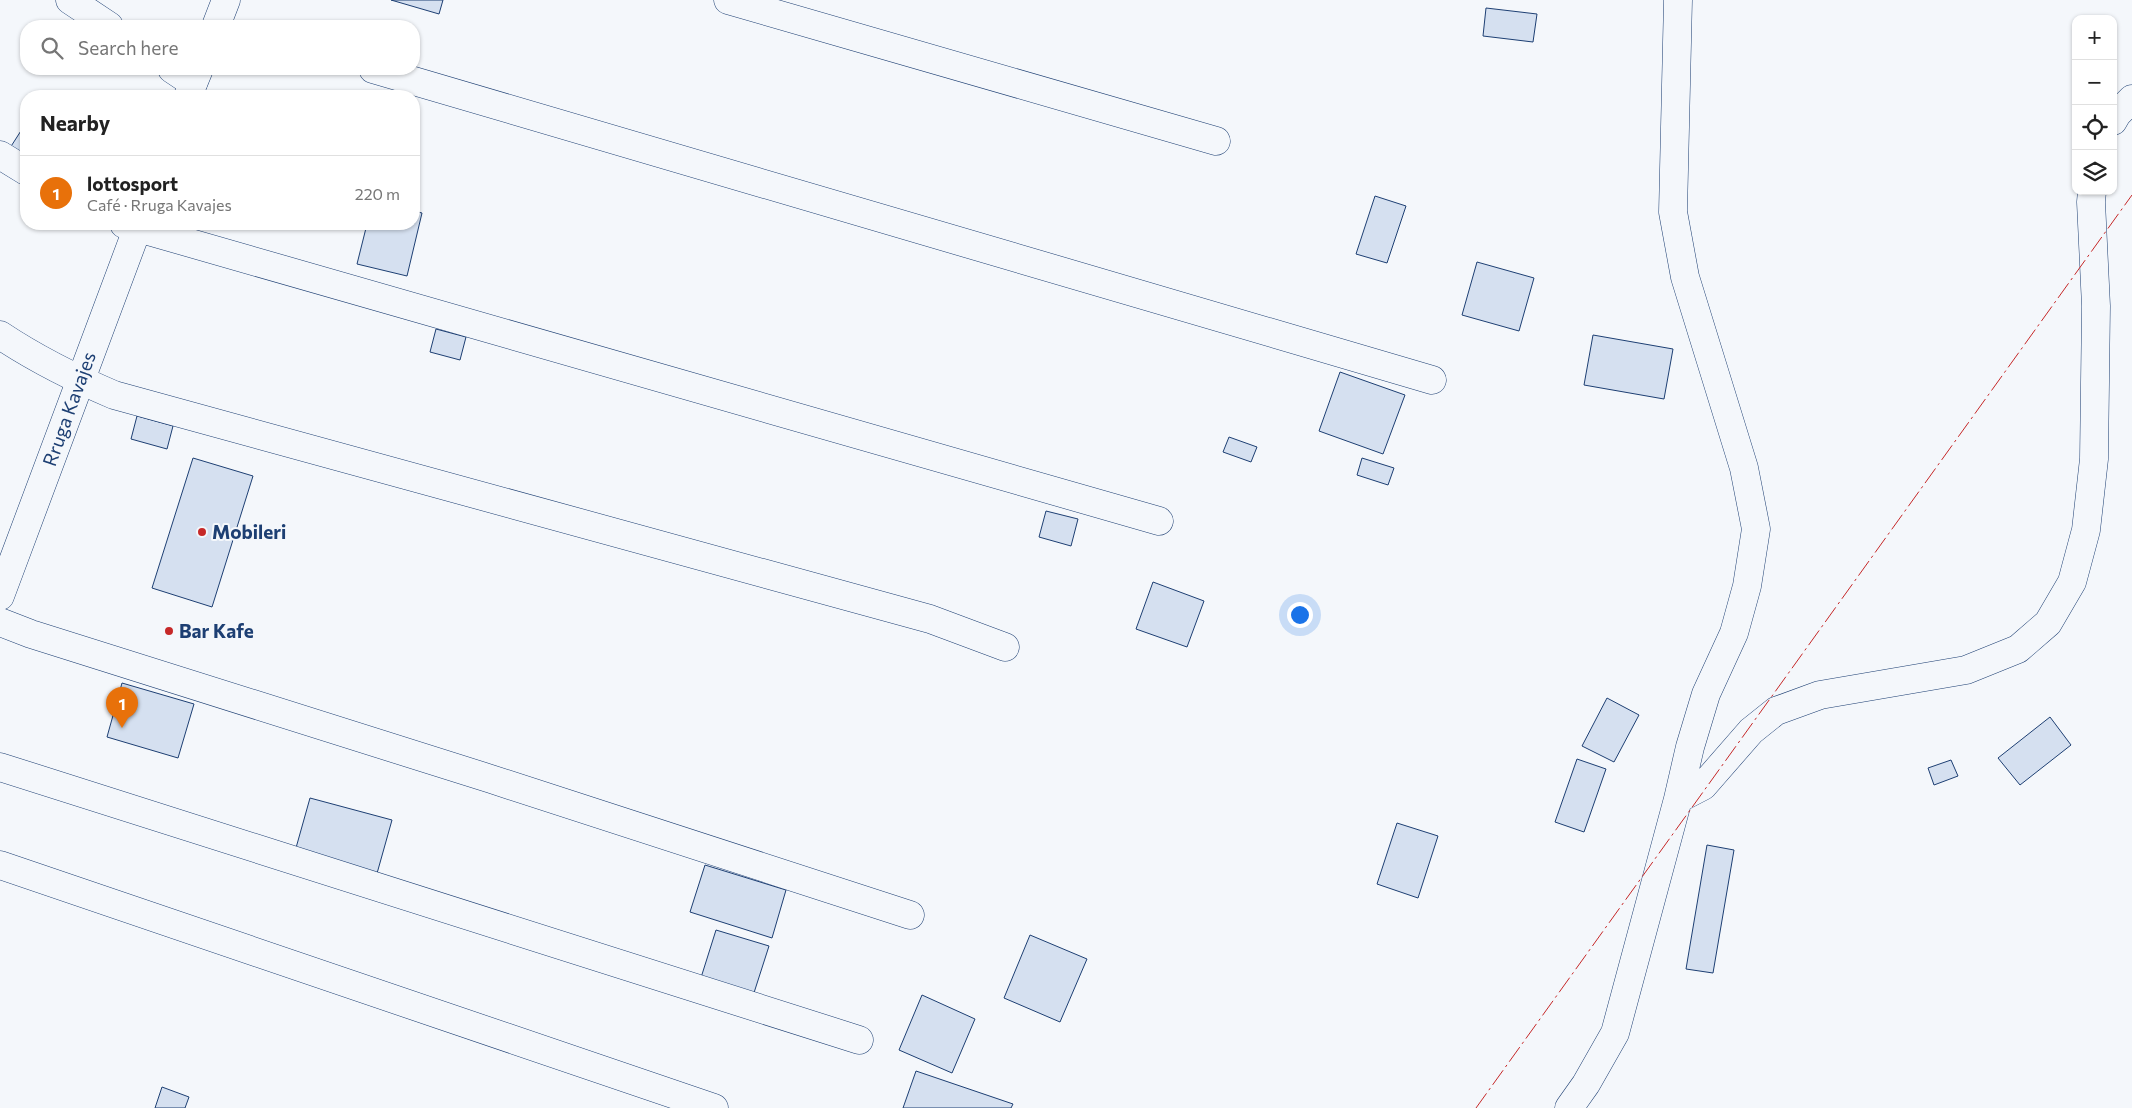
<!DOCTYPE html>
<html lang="en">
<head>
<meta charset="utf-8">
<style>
  :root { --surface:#fff; --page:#f6f6f6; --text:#222; --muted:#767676; --line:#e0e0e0; --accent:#c62828 }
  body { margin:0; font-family:Commissioner,sans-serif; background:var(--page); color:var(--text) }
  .controls { position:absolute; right:15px; top:15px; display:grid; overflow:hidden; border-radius:10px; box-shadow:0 1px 4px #0004 }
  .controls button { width:45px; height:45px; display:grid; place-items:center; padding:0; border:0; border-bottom:1px solid var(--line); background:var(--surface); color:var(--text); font:25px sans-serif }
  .you { position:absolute; left:1299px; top:614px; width:18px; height:18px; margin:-12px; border:4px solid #fff; border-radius:50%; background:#1a73e8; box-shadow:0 0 0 8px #1a73e833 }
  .badge { display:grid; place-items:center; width:32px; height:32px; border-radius:50%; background:var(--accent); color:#fff; font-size:16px; font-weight:700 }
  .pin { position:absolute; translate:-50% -41px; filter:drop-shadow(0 1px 2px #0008) }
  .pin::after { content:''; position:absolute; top:26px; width:18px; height:15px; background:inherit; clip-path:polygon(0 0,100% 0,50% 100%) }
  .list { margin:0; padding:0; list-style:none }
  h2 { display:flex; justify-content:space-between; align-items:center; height:65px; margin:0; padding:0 20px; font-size:21px }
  h2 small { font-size:16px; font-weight:400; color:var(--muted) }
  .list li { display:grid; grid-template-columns:32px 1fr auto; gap:15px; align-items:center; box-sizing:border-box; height:75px; padding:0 20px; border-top:1px solid var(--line) }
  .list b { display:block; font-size:19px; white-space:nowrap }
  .list p { margin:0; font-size:16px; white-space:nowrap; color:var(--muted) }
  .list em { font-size:16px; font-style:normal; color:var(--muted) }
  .icon { flex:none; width:28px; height:28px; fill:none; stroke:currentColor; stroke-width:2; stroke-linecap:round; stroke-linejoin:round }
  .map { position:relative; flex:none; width:2132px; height:1108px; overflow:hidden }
  .search { position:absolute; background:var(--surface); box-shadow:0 1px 4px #0004; left:20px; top:20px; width:400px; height:55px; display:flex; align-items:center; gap:12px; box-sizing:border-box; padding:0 18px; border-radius:20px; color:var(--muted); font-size:19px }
  .panel { position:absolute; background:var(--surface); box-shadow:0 1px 4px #0004; left:20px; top:90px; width:400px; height:140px; border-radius:20px }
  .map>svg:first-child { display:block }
</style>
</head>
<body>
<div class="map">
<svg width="2132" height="1108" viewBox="0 0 2132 1108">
  <rect width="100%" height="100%" fill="#f4f7fb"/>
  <!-- building -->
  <path fill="#d5e0f0" stroke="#1d3f73" d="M391,0H443L439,14Z
    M1486,8L1537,14L1533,42L1483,36Z
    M26,123V163L8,151Z
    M1375,196L1406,206L1387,263L1356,254Z
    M414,211L422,213L407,276L357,264L367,224H414Z
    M1477,262L1534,278L1519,331L1462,315Z
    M436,329L466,337L460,360L430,352Z
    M1593,335L1673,349L1664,399L1584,385Z
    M1340,372L1405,395L1383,454L1319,431Z
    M137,416L173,426L167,449L131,439Z
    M1229,437L1257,447L1251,462L1223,452Z
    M193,458L253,476L212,607L152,588Z
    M1362,458L1394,468L1388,485L1357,475Z
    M1046,511L1078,519L1071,546L1039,537Z
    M1153,582L1204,601L1187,647L1136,629Z
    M122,683L194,704L178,758L107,737Z
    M1607,698L1639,715L1614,762L1582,746Z
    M2050,717L2071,745L2020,785L1998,758Z
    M1577,759L1606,769L1584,832L1555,822Z
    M1951,760L1958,776L1934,785L1928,768Z
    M310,798L392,820L376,877L294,855Z
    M1397,823L1438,836L1418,898L1377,884Z
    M1707,845L1734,850L1713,973L1686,969Z
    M705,865L786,890L772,938L690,912Z
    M716,930L769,946L752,999L699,984Z
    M1030,935L1087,959L1060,1022L1004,998Z
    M922,995L975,1019L952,1073L899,1050Z
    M916,1071L1013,1104L1011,1108H903Z
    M162,1087L189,1097L185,1108H155Z"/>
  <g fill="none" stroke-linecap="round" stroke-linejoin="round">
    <defs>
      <path id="minor" d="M70,0L109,26
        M728,0L1216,141
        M172,69L193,83
        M373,69L1432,380
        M2113,121L2117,114L2132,99
        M0,155L26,171
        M124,224L1159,521
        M0,335C36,359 74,378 114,395L930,619L1005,647
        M0,622L31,634L491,779L910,915
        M0,767L859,1040
        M1678,799L1703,786L1751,731L1776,711L1820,695L1966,670L2018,649L2048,623L2072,582L2086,530L2094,459L2096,306L2091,202L2092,191
        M0,865L714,1108
        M1569,1108L1586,1084L1615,1033L1678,799L1690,747L1706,694L1734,633L1747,586L1756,529L1744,468L1685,277L1673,212L1678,0"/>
      <path id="major" d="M216,26L226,0
        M188,96L199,69
        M0,596L139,224"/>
    </defs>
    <!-- minor casing -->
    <use href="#minor" stroke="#1d3f73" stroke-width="29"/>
    <!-- major casing -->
    <use href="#major" stroke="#1d3f73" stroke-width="29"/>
    <!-- minor -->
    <use href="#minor" stroke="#f4f7fb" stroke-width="28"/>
    <!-- major -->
    <use href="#major" stroke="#f4f7fb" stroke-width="28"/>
    <!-- power -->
    <path stroke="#c62828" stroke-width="1" stroke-dasharray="18 4 2.5 4" stroke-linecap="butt" d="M1476,1108L2132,195"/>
  </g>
  <!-- markers -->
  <g fill="#c62828" stroke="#f4f7fb" stroke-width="2">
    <circle cx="202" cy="532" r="5"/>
    <circle cx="169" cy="631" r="5"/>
  </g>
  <g text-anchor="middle" stroke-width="4" stroke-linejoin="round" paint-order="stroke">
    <!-- street labels -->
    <g font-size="19" fill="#1d3f73" stroke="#f4f7fb">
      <text transform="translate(69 409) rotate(-70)" y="7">Rruga Kavajes</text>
    </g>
    <!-- poi labels -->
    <g font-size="19" font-weight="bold" fill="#1d3f73" stroke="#f4f7fb" text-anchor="start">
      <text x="212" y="539">Mobileri</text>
      <text x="179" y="638">Bar Kafe</text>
    </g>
  </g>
</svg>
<div class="controls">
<button>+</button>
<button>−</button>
<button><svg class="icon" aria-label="locate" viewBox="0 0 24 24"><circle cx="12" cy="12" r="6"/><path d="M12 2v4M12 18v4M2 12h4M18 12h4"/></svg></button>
<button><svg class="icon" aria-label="layers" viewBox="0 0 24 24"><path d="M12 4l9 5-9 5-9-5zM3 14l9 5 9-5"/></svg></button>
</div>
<div class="you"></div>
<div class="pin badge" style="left:122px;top:728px;background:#e8710a">1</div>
<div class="search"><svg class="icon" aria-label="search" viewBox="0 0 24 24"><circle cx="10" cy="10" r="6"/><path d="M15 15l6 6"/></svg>Search here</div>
<section class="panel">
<h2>Nearby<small></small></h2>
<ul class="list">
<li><span class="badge" style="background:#e8710a">1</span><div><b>lottosport</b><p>Café · Rruga Kavajes</p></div><em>220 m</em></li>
</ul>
</section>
</div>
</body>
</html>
